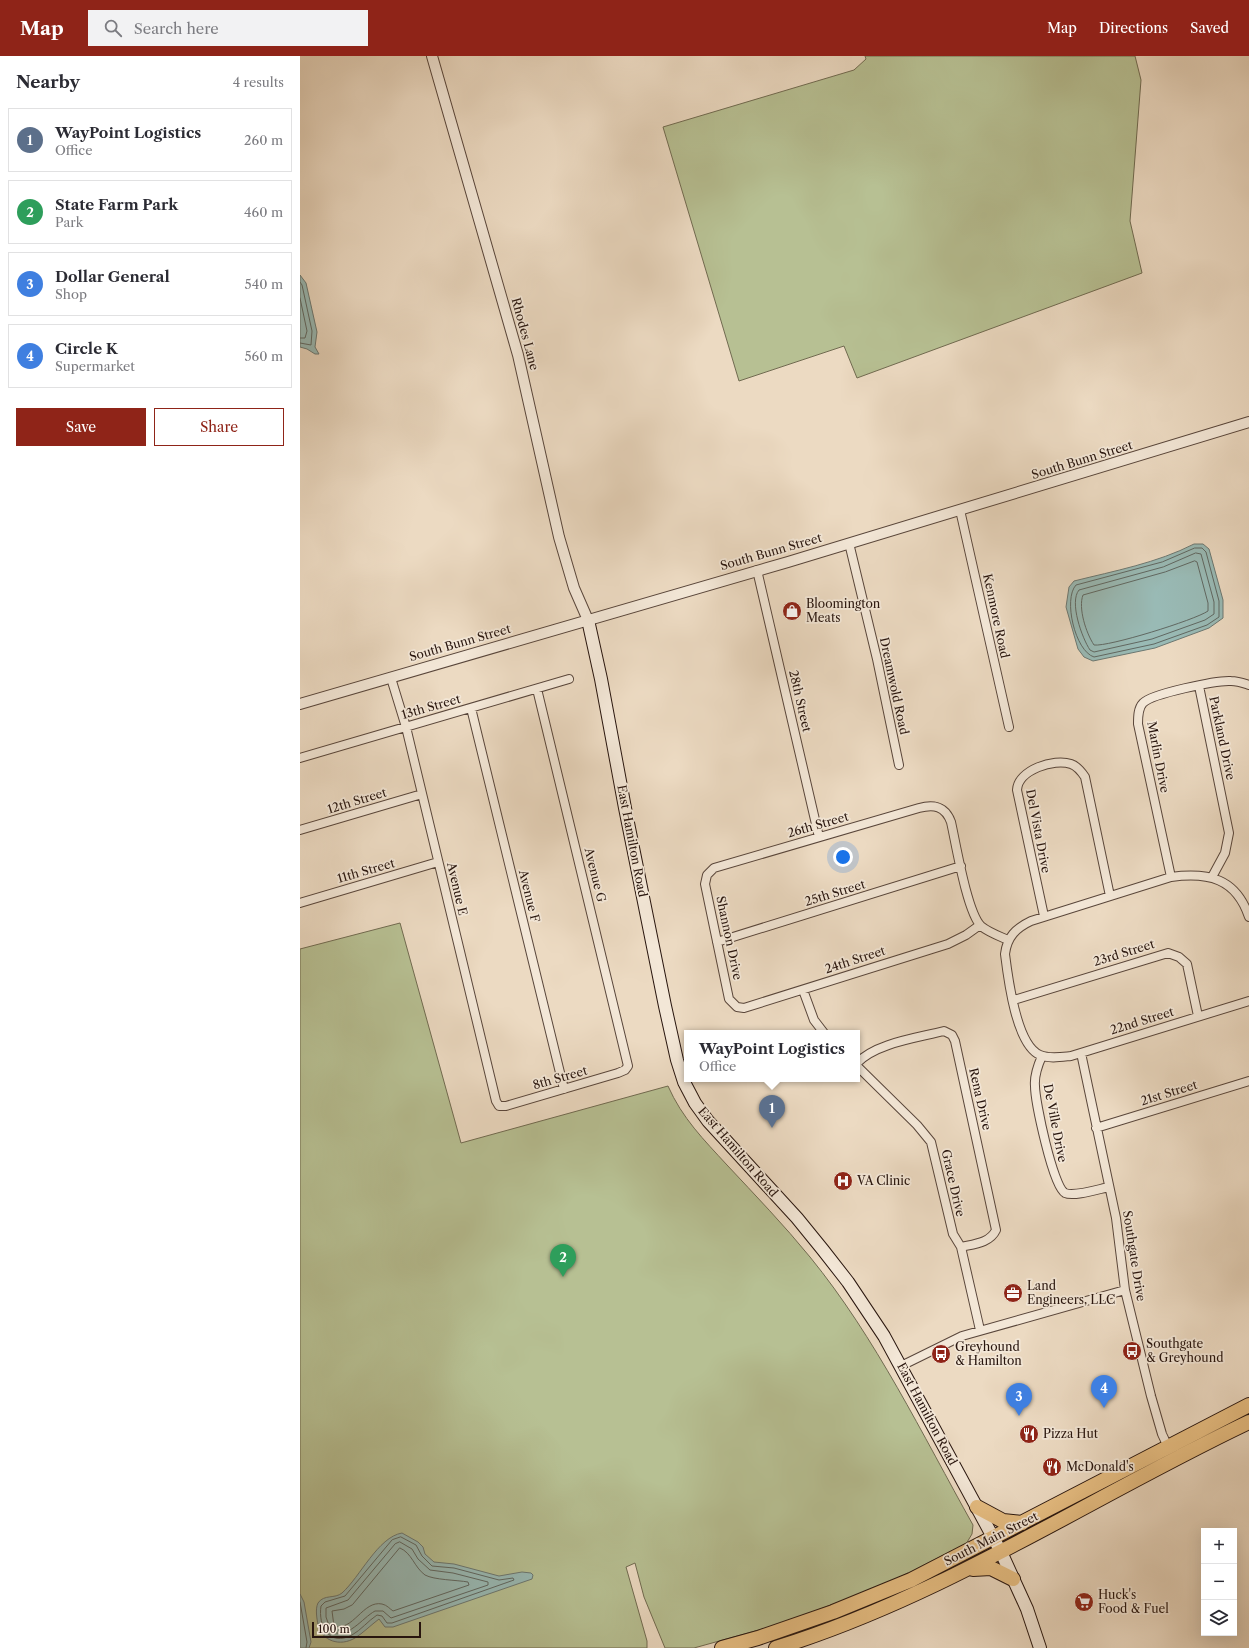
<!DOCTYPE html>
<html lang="en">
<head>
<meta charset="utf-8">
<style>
  :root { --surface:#fff; --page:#f2f2f3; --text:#2b2b33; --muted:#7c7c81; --line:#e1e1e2; --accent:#8f2418 }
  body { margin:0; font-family:"Libre Caslon Text",serif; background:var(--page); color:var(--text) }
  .controls { position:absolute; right:12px; bottom:12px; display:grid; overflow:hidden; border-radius:0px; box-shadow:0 4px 16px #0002 }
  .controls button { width:36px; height:36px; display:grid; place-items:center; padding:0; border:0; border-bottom:1px solid var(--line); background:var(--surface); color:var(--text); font:20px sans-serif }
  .scale { position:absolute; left:12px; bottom:10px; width:109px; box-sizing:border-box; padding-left:4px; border:2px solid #28150e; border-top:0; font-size:11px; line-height:14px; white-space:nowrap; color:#28150e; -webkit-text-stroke:3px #f3e7d7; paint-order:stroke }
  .you { position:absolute; left:543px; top:801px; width:14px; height:14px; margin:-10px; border:3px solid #fff; border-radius:50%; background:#1a73e8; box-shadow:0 0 0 6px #1a73e833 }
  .badge { display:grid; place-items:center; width:26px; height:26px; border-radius:50%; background:var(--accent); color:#fff; font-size:13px; font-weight:700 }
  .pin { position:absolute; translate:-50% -33px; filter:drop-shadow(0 1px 2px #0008) }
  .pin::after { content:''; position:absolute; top:21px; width:14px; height:12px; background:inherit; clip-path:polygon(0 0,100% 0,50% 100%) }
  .popup { position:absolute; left:384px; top:974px; width:176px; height:52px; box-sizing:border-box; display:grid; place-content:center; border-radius:0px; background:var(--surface); filter:drop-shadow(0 1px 3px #0005); font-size:13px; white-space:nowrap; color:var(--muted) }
  .popup b { font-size:15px; color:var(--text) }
  .popup::after { content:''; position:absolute; left:50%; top:100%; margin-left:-8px; border:8px solid transparent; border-top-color:var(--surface) }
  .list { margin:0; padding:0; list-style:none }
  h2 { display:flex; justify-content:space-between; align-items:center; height:52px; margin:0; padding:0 16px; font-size:17px }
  h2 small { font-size:13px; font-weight:400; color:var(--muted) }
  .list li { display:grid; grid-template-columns:26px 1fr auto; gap:12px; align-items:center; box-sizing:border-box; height:64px; margin:0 8px 8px; padding:0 8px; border:1px solid var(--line); border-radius:0px }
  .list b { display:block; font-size:15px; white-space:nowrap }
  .list p { margin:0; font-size:13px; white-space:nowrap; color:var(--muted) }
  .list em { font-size:13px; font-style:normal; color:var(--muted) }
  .actions { display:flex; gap:8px; padding:12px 16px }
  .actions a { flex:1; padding:9px 0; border:1px solid var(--accent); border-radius:0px; text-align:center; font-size:14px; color:var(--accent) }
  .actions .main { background:var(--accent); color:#fff }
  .icon { flex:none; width:22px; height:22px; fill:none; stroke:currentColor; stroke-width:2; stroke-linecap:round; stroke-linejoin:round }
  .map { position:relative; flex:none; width:949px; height:1592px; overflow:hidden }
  header { display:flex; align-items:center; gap:24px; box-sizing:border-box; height:56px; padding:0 20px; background:var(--accent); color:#fff }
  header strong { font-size:19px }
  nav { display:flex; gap:22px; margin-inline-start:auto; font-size:14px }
  .search { width:280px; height:36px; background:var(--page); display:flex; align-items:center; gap:10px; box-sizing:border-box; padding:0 14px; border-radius:0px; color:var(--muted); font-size:15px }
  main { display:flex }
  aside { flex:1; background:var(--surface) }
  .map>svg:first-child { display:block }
</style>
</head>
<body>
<header>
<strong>Map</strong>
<div class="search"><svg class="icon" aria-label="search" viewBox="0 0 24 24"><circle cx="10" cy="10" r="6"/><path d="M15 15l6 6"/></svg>Search here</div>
<nav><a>Map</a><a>Directions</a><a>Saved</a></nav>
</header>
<main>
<aside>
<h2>Nearby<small>4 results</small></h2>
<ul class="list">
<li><span class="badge" style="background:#5c6f8a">1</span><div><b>WayPoint Logistics</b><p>Office</p></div><em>260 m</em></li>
<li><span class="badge" style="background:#2e9e5b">2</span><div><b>State Farm Park</b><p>Park</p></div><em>460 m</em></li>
<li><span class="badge" style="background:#3f7fe0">3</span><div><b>Dollar General</b><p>Shop</p></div><em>540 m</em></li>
<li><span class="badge" style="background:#3f7fe0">4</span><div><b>Circle K</b><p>Supermarket</p></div><em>560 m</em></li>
</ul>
<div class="actions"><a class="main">Save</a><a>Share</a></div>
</aside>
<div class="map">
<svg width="949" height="1592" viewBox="0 0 949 1592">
  <rect width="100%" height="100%" fill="#ecdac2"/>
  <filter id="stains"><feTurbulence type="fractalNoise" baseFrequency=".005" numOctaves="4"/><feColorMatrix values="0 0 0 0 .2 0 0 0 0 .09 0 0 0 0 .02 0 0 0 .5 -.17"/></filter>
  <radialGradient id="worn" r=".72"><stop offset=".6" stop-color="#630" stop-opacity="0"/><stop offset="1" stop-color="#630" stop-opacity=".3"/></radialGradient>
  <!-- green -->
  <path fill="#b7c093" stroke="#706a50" d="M565,0H835L841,24L830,165L842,217L557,322L544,290L439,325L363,71L554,14L566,3Z
    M100,867L161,1087L368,1030C382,1062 404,1084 427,1109C455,1139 484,1169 510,1201C576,1282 622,1378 673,1469L672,1478L666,1488L582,1530L477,1569L394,1592H365L344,1541L335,1507L326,1511L347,1585V1592H0V893Z"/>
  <!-- water -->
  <path fill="#99bab5" stroke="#6c7872" d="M0,219L6,227L17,276L15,291L19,298H15L7,293L0,291Z
    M894,488H903L909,493L923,544V562L909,572L855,592L793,605L784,601L778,593L766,551L769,531L774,525C814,515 857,507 894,488Z
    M102,1477L118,1486L123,1491L125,1498L134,1506L154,1508L199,1520L222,1516L231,1517L233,1519L232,1523L93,1571H85L79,1563C71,1569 63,1577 55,1582C40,1591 22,1585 18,1569C17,1563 15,1553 18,1547C24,1538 35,1543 42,1537C60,1521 78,1481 102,1477Z
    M0,1538L4,1546L11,1586L9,1592H0Z"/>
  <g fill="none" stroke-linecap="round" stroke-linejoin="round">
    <!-- shore -->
    <path stroke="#606862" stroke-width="1" d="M0,226L2,229L12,275L11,289L0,287
      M0,242L7,275L5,282H0
      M895,492H902L906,496L919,545V561L907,569L854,588L794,601C775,595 763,543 776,529L862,506Z
      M896,497L901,498L914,546V558L905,564L852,583L794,596L790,594C782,582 769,546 779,534L863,511Z
      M895,505L897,506L908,547V555C895,564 808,591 794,589C786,577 778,552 783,539L865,516Z
      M101,1481L116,1489L122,1500L132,1510L154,1512L199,1524L213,1522L214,1524L92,1567H87L82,1560L77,1559C68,1565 61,1574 52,1579C29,1591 18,1570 21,1550L25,1546L45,1540L92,1484Z
      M100,1486L112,1493L118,1503L130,1514L153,1517L188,1526V1529L91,1562L83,1555H75C62,1562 48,1584 31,1575L26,1561V1552L48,1544L95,1488Z
      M100,1492C112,1497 114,1511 125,1519C134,1524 157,1524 168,1526L169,1529L93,1555C90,1553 87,1549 82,1548C63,1544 53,1576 34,1570L32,1555L44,1553L52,1549Z
      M0,1546L7,1586L6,1592"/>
    <defs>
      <path id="minor" d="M660,454L709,671
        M549,487L577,603L599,709
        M457,514L519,781
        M91,622L106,671L196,1045L199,1050H206L318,1017L325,1014L328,1010L237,633
        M899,630L929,777L925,797L912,821
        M171,652L264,1033
        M0,702L269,623
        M0,774L122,738
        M871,821L838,668C838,661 838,652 843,647C851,638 917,624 931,625C938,625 943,627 949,629
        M0,847L138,806
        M744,860L717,734C718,714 754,702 771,708C777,710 781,715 785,721L810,840
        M949,861C936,822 908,816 871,821L731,865C716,872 707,881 705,898C708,922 716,989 740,999C749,1003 761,1001 771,1000L949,945
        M680,869L666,879L648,888L444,952L437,951L429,943L405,828L407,819L414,812L619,752C634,748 645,750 651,766C656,788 667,856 681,870C688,876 699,880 708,884
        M417,886L661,810
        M503,934L514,964L524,977
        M714,944L868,897L879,901L887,908L898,960
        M781,997L816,1162L825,1234L851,1340L862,1378L869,1393
        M742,1000C738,1009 734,1020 735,1030C735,1045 753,1131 765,1137C774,1141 799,1133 809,1131
        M557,1007C576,987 617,982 644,975L652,979L655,985L696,1174C690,1187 674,1188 661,1191
        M557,1010L617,1069L631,1086L653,1178L661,1191L680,1274
        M796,1072L949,1025
        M601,1310L662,1280L825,1234"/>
      <path id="tertiary" d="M132,0L218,299L259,481L274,532L288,564
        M0,648L488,506L949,366"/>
      <path id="secondary" d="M288,564L301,623L325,752L365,950L377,1004L384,1026L395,1047L408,1065L497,1162L523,1194L548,1226L584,1280L701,1496L727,1553L740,1592"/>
      <path id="trunk" d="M677,1451L703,1465L722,1467
        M673,1513L691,1512L713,1523
        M422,1592L458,1582L533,1556L611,1524L949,1349
        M476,1592C644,1540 791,1441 949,1366"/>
    </defs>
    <!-- minor casing -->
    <use href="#minor" stroke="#59463b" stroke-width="10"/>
    <!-- tertiary casing -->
    <use href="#tertiary" stroke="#59463b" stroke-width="12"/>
    <!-- secondary casing -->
    <use href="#secondary" stroke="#28150e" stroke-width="14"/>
    <!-- trunk casing -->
    <use href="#trunk" stroke="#28150e" stroke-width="16"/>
    <!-- minor -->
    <use href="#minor" stroke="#f3e7d7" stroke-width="8"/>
    <!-- tertiary -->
    <use href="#tertiary" stroke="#f3e7d7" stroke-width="10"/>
    <!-- secondary -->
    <use href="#secondary" stroke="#f3e7d7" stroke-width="12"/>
    <!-- trunk -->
    <use href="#trunk" stroke="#e6bd81" stroke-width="14"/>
  </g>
  <!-- icons -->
  <defs>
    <symbol id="shop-disc" viewBox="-11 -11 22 22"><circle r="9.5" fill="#8f2418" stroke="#f3e7d7"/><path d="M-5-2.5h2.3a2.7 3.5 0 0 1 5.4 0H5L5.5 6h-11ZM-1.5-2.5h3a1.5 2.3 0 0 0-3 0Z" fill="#fff"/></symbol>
    <symbol id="hospital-disc" viewBox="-11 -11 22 22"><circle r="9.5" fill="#8f2418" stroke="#f3e7d7"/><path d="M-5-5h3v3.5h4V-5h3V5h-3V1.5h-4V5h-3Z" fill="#fff"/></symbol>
    <symbol id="office-disc" viewBox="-11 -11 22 22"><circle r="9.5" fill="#8f2418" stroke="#f3e7d7"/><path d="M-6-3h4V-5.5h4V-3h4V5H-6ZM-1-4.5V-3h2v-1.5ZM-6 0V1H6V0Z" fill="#fff"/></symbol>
    <symbol id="bus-disc" viewBox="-11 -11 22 22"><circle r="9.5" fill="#8f2418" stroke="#f3e7d7"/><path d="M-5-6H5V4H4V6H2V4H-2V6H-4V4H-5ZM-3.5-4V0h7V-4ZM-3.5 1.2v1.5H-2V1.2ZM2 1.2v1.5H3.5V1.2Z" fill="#fff"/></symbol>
    <symbol id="restaurant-disc" viewBox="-11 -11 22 22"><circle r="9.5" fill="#8f2418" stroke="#f3e7d7"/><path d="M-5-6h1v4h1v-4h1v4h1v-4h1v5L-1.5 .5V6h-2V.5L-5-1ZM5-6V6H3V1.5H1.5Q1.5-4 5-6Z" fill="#fff"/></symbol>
    <symbol id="supermarket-disc" viewBox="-11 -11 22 22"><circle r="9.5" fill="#8f2418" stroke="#f3e7d7"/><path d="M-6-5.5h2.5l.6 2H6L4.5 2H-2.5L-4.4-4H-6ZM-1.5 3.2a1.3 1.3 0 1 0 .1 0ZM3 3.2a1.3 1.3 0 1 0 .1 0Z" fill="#fff"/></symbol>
  </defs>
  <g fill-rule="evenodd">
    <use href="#shop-disc" x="481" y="544" width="22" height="22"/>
    <use href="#hospital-disc" x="532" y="1114" width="22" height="22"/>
    <use href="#office-disc" x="702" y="1226" width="22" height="22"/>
    <use href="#bus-disc" x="821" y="1284" width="22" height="22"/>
    <use href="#bus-disc" x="630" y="1287" width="22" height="22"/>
    <use href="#restaurant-disc" x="718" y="1367" width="22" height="22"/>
    <use href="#restaurant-disc" x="741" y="1400" width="22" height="22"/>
    <use href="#supermarket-disc" x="773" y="1535" width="22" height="22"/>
  </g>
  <g text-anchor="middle" stroke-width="3.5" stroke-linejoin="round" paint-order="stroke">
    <!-- street labels -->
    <g font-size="12" fill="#28150e" stroke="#f3e7d7">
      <text transform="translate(225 278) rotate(75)" y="4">Rhodes Lane</text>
      <text transform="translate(782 404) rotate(-17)" y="4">South Bunn Street</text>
      <text transform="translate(471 496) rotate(-16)" y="4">South Bunn Street</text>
      <text transform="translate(696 560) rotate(78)" y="4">Kenmore Road</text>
      <text transform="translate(160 587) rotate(-16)" y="4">South Bunn Street</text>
      <text transform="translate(594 630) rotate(78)" y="4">Dreamwold Road</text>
      <text transform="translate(500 645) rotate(77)" y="4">28th Street</text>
      <text transform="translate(131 651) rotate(-16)" y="4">13th Street</text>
      <text transform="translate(922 682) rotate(78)" y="4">Parkland Drive</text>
      <text transform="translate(858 701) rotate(79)" y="4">Marlin Drive</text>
      <text transform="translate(57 745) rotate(-17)" y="4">12th Street</text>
      <text transform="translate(518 769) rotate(-16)" y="4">26th Street</text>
      <text transform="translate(738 775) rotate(79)" y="4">Del Vista Drive</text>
      <text transform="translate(332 785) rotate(79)" y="4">East Hamilton Road</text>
      <text transform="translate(66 815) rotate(-16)" y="4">11th Street</text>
      <text transform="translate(295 819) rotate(76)" y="4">Avenue G</text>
      <text transform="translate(157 833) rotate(77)" y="4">Avenue E</text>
      <text transform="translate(535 837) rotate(-17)" y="4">25th Street</text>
      <text transform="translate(229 840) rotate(76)" y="4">Avenue F</text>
      <text transform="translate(429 882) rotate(78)" y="4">Shannon Drive</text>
      <text transform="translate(824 897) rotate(-17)" y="4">23rd Street</text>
      <text transform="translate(555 904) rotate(-18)" y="4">24th Street</text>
      <text transform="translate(842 965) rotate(-17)" y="4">22nd Street</text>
      <text transform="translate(260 1022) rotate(-16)" y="4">8th Street</text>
      <text transform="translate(869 1037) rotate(-17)" y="4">21st Street</text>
      <text transform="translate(680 1043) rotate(77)" y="4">Rena Drive</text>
      <text transform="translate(755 1067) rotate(79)" y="4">De Ville Drive</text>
      <text transform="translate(438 1096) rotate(49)" y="4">East Hamilton Road</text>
      <text transform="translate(653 1127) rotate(77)" y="4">Grace Drive</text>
      <text transform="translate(834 1200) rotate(81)" y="4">Southgate Drive</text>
      <text transform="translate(627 1358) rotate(62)" y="4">East Hamilton Road</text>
      <text transform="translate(691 1483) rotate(-27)" y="4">South Main Street</text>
    </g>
    <!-- poi labels -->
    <g font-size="12" fill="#28150e" stroke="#f3e7d7" text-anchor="start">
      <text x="506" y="552">Bloomington<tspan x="506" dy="14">Meats</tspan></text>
      <text x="557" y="1129">VA Clinic</text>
      <text x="727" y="1234">Land<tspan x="727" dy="14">Engineers, LLC</tspan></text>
      <text x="846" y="1292">Southgate<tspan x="846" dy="14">&amp; Greyhound</tspan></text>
      <text x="655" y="1295">Greyhound<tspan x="655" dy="14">&amp; Hamilton</tspan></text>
      <text x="743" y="1382">Pizza Hut</text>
      <text x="766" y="1415">McDonald's</text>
      <text x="798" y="1543">Huck's<tspan x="798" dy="14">Food &amp; Fuel</tspan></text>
    </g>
  </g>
  <rect width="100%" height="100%" filter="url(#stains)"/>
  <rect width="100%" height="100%" fill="url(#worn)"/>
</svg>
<div class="controls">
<button>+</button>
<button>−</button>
<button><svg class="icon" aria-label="layers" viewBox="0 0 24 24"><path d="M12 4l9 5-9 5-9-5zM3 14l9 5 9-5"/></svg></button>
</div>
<div class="scale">100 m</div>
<div class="you"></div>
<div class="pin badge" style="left:472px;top:1072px;background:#5c6f8a">1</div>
<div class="popup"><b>WayPoint Logistics</b>Office</div>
<div class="pin badge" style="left:263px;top:1221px;background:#2e9e5b">2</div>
<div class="pin badge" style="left:719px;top:1360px;background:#3f7fe0">3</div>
<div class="pin badge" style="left:804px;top:1352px;background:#3f7fe0">4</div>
</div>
</main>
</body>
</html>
